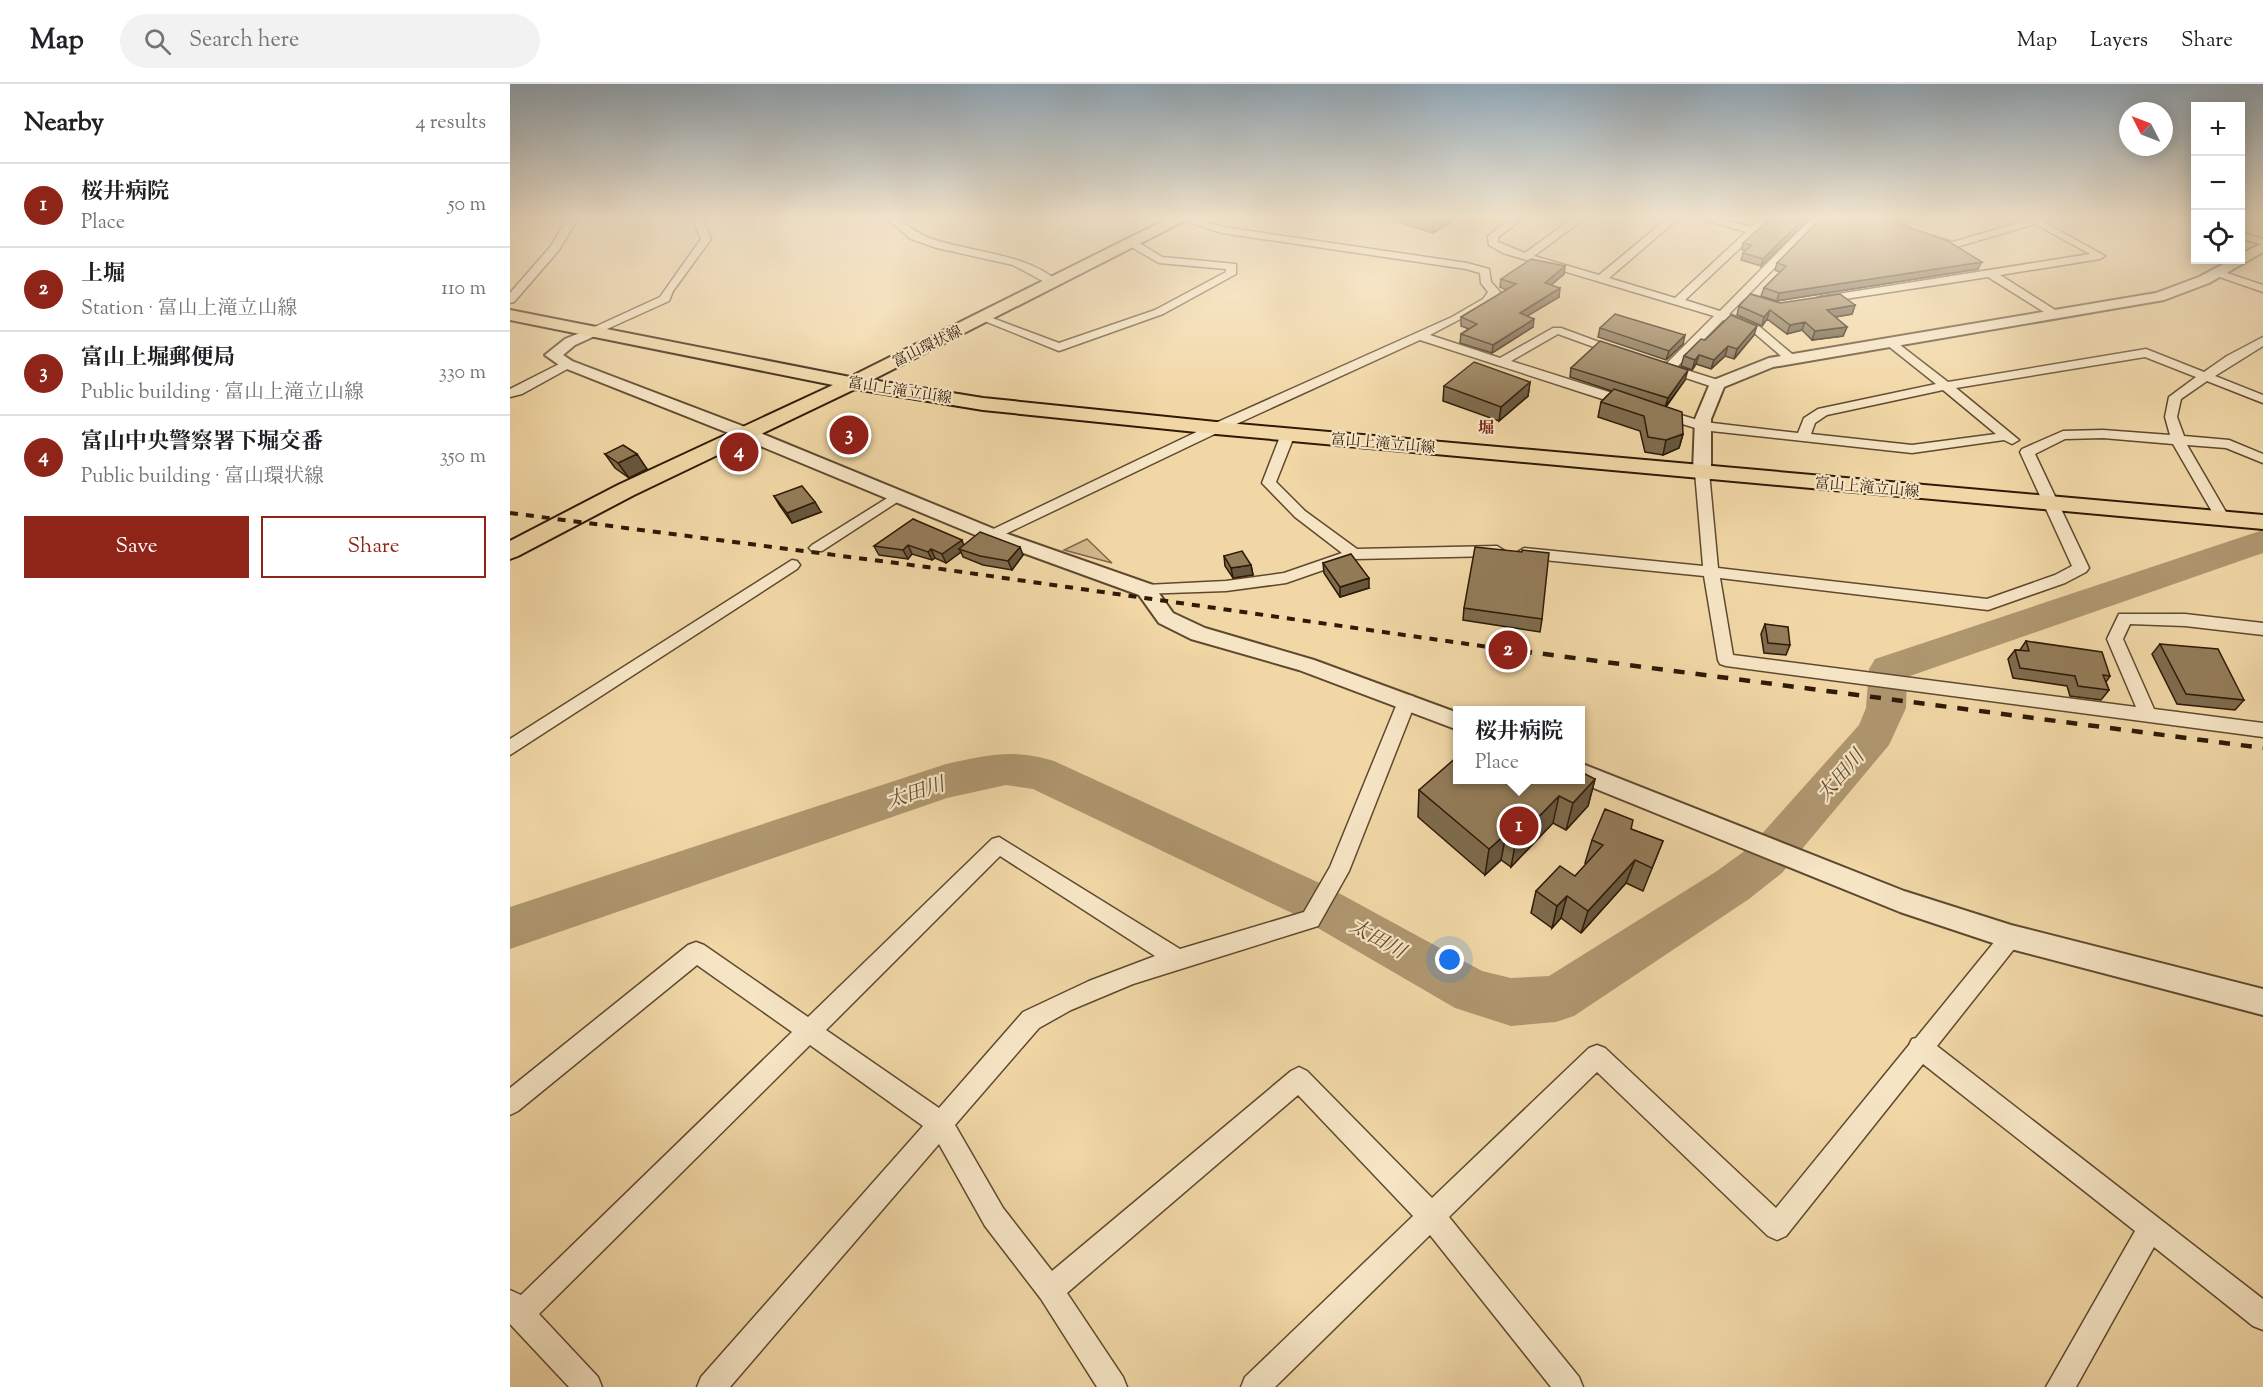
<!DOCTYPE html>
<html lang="en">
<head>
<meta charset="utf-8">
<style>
  :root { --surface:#fff; --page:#f2f2f2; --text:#202124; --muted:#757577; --line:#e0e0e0; --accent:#8f2418 }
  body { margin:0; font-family:"Sorts Mill Goudy","Noto Serif JP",serif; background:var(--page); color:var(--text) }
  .controls { position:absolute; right:18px; top:18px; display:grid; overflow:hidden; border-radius:0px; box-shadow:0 3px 15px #0003 }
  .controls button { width:54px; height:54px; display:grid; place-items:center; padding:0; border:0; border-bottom:2px solid var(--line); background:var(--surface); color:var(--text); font:30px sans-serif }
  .compass { position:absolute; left:1609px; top:18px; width:54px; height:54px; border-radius:50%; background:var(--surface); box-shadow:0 3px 15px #0003; rotate:312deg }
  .you { position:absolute; left:940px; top:876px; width:21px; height:21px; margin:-15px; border:4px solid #fff; border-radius:50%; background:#1a73e8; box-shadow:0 0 0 9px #1a73e833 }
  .badge { display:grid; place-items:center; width:39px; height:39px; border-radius:50%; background:var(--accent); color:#fff; font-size:20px; font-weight:700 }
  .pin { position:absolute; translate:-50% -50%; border:3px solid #fff; box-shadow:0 2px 6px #0006 }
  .popup { position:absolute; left:943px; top:622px; width:132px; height:78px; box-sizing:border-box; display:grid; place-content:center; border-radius:0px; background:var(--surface); filter:drop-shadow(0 2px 4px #0005); font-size:20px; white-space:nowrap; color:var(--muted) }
  .popup b { font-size:22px; color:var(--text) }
  .popup::after { content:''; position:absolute; left:50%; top:100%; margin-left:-12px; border:12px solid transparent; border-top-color:var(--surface) }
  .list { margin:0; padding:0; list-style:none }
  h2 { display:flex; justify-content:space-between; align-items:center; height:78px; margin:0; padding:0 24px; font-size:26px }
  h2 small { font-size:20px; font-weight:400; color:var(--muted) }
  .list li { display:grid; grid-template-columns:39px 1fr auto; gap:18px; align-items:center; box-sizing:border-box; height:84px; padding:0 24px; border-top:2px solid var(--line) }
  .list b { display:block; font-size:22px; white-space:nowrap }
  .list p { margin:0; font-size:20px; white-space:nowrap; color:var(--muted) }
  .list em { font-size:20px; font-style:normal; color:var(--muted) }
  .actions { display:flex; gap:12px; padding:18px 24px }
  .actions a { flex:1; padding:14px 0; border:2px solid var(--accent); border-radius:0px; text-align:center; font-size:21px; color:var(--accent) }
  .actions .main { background:var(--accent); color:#fff }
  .icon { flex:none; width:33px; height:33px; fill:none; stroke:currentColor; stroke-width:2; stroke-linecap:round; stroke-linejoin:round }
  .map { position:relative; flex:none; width:1753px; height:1303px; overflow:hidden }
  header { display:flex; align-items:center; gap:36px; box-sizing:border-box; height:84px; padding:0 30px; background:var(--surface); border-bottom:2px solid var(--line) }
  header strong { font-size:28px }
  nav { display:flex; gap:33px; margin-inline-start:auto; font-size:21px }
  .search { width:420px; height:54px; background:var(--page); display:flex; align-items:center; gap:15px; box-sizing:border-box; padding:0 21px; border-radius:33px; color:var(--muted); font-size:22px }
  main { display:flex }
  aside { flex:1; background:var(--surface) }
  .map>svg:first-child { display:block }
</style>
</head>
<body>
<header>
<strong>Map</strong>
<div class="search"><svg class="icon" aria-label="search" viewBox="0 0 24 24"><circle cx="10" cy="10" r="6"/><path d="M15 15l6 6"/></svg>Search here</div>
<nav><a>Map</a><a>Layers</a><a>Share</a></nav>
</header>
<main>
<aside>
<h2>Nearby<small>4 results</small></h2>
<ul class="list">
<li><span class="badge">1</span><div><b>桜井病院</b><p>Place</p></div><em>50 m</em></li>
<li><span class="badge">2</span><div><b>上堀</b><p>Station · 富山上滝立山線</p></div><em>110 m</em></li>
<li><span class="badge">3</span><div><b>富山上堀郵便局</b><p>Public building · 富山上滝立山線</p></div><em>330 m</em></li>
<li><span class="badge">4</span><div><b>富山中央警察署下堀交番</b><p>Public building · 富山環状線</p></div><em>350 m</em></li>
</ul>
<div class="actions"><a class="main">Save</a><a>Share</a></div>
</aside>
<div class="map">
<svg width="1753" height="1303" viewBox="0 0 1753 1303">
  <rect width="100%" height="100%" fill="#f1d7a6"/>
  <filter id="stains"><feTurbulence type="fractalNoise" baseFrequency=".00333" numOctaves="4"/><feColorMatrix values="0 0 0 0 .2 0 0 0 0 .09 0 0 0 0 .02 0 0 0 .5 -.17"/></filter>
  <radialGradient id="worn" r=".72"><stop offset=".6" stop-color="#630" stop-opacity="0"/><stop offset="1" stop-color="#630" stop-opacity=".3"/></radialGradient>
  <!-- green -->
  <path fill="#d0b78b" stroke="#7f6848" stroke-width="1.5" d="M577,455L602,479L554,466Z"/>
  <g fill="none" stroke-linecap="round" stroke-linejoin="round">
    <!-- river -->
    <path fill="#af9770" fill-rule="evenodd" d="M1753,446V469L1397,593L1396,624L1379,661L1272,789L1239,815L1064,932L1046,938L1001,942L945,924L782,829L523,705L496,701L437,714L0,865V823L436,680C476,672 503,664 544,677L814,801L972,887L1001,894L1039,892L1207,787L1240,763L1349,641L1356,624L1359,585L1365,575Z"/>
    <defs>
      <path id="minor" d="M0,134H9L0,138Z
        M58,134H68L49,166L4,218L0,219V209L41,162Z
        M182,134H192L201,155L163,207L159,217L86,250H78V246L150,213L191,155Z
        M376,134C394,134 405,150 422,155C460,168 520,170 549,199L548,201H540L503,181L427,164L401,155Z
        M667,134H683L713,143L957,179L979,185L981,198L990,208L981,219L920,251L990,274L1043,244H1051L1116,268L1110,272L1106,271L1048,250L1001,277L1124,316L1125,319L1124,322H1114L910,256L711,347L487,454H477L475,451L477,448L701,341L942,233L973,215L978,208L971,199L970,189L956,185L712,149Z
        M1002,134H1014L988,153V158L1015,169L1063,134H1075L1024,172L1089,191L1158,134H1169L1099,194L1165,214L1236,148L1189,134H1206L1241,143L1251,134H1262L1175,216L1210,227L1302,134H1313L1239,210L1265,218V222L1261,223L1234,215L1219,230L1250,243L1288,275L1282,279L1278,278L1242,247L1213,236L1167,283L1211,297L1213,300L1211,303H1203L1149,285V279H1157L1204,232L993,169L979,161L978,152Z
        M1395,134H1411L1382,144L1377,141Z
        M1525,134H1541L1534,138L1595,172L1590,175L1490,191L1550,229V233H1542L1478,193L1309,219L1303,216L1309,213L1580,170L1525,140L1443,164L1418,155L1423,152L1443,158Z
        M1670,134H1686V140L1672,136Z
        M1730,148L1753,155V161L1730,154Z
        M618,157H626L652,173L726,180V190L653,230L549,267L467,234L473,231L477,232L549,259L645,226L716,188V185L649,179L618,161Z
        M1708,186L1753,201V208L1704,191V187Z
        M1753,253V262L1705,292L1753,311V319L1697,297L1671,315L1667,333L1674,352L1719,356L1753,370V379L1716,364L1677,361L1720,435L1718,438H1708L1663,360L1593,354L1555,355L1525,370L1579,484L1576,488L1555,499L1478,526L1210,494L1223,571L1626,623L1597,555L1609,530H1675L1753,539V551L1675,542L1620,540L1613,555L1644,625L1753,639V653L1216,582L1210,580L1208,576L1194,492L1014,474L1006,469L1014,464L1193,482L1185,388L1192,384L1199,388L1208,484L1477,515L1545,491L1562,482L1510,368L1512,365L1553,347L1593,346L1660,351L1655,333L1659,313L1686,293L1635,273L1446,304L1509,356L1502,360L1494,356L1402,369L1192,346L1143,331L1142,328L1148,324L1194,338L1288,349L1294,334L1308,325L1426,300L1377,261L1375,258L1381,254L1438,298L1636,265L1694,288L1717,272ZM1433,306L1486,350L1402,361L1301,350L1305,339L1317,331Z
        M57,276L61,277V283L12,310L0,313V305Z
        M778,346L785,350L766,398L795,427L847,465L987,462L995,467L987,472L845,475L776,499L716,507L630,510L628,506L630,502L636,501L716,497L774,489L832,469L785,433L752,399L771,350Z
        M387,408L392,409L394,412L392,415L312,467H302L299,464L302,461Z
        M282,476L287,477L290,481L287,485L0,671V655Z
        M897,611L903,612L906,617L839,787L808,842L623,900L561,926L529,944L445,1041L493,1124L542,1187L781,987L789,983L797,987L922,1114L1079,964L1087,961L1095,964L1266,1124L1399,961L1402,955L1406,954L1494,846L1501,843L1508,846L1512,853L1508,860L1427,962L1753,1215V1246L1743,1242L1644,1163L1566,1303H1536L1625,1147L1413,980L1276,1152L1267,1156L1258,1152L1087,988L939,1133L1069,1293L1073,1303H1041L920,1151L765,1303H731L735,1293L903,1132L788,1011L557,1209L613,1293L617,1303H587L531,1215L475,1142L429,1060L220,1303H187L191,1293L413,1042L300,961L29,1230L88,1293L92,1303H59L0,1240V1206L11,1211L282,948L187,881L8,1027L0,1031V1004L178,861L186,858L194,861L298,933L482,755L489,753L670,865L794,828L820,783L888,617L891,612ZM490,772L645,872L579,897L513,928L429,1024L316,946Z"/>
      <path id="tertiary" d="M1753,159V168L1699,199L1654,216L1263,283L1214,303L1201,335V388L1198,392H1186L1183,388L1185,335L1201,297L1259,274L1646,209L1689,193L1721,176H1730V170Z
        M82,244L87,245L89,248L87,251L65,261L53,271L62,277L243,346L489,447L643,501L663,529L695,544L804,576L948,629V646L789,586L681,555L649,539L629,511L475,455L231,354L52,283L35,271L55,255Z
        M1070,679L1394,807L1501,841L1753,905V931L1501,865L1390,828L1064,696H1070Z"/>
      <path id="primary" d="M659,134H680L362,296L473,314L706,338L1753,431V445L706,350L473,326L345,305L124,411L8,472L0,475V457L108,401L323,301L0,236V226L340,293Z"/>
    </defs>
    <!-- minor casing -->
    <use href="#minor" stroke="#5f492e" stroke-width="3"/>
    <!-- tertiary casing -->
    <use href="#tertiary" stroke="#5f492e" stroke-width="4"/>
    <!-- primary casing -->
    <use href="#primary" stroke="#2e1a06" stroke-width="4"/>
    <!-- minor -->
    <use href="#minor" fill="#f6e5c5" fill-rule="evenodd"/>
    <!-- tertiary -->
    <use href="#tertiary" fill="#f6e5c5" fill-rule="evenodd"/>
    <!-- primary -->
    <use href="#primary" fill="#f1d7a6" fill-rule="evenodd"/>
    <!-- rail-far1 -->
    <path stroke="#2e1a06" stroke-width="4" stroke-dasharray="8 8" stroke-linecap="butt" d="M0,429L417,483L1021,569"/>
    <!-- rail -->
    <path stroke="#2e1a06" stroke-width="4.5" stroke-dasharray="11 11" stroke-linecap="butt" d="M1011,567L1753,664"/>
  </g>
  <!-- wall -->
  <path fill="#7e6b4d" stroke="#2e1a06" stroke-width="1.5" d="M874,134H944V136L923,149Z
    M1300,134L1251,182L1231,176L1233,169L1235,167L1232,166L1233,159Z
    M1379,134H1401L1392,138Z
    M1267,179L1468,185L1267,217L1251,212L1254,204L1270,188L1265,186Z
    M1055,182L1054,190L1041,201L1049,213L1017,232L1023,243L982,269L950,259L951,250L959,245L951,242V233L997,206L990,203L991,195Z
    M1345,221L1342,230L1325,233L1337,243L1333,252L1302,256L1292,246L1277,250L1257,235L1252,242L1227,231L1229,222Z
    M1090,244L1173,260L1156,276L1088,253Z
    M1244,251L1224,275L1215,272L1201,285L1186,280L1182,286L1171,282L1174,272L1195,256Z
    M1061,284L1175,296L1156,323L1173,350L1169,364L1153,371L1135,368L1130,347L1088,333L1091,318L1102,307L1060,293Z
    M1020,298L1018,312L989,337L933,317L934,302Z
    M95,370L137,385L119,394L105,384Z
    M264,412L311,428L282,439L270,422Z
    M403,435L454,461L513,471L502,486L473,481L453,473L451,468L436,479L425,474L422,476L402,470L398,475L369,471L364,462Z
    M1012,468L1032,535L1030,548L953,536L954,524Z
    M714,472L741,481L743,491L723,494L715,482Z
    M813,479L859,504L830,513L814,489Z
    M1255,540L1280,561L1276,571L1254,569L1251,550Z
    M1516,557L1600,592L1596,598L1599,606L1591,616L1560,612L1557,602L1503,594L1498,575L1505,566H1510Z
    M1650,560L1734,616L1725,626L1667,620L1642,570Z
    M1085,695L1078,722L1056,746L1043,739L1001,783L991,776L975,791L908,733L909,706Z
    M1121,745L1153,757L1133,807L1116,799L1071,849L1051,834L1042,844L1021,829L1026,807L1065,792L1077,780L1075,779L1082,756Z"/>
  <!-- shaded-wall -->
  <path fill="#67573e" stroke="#2e1a06" stroke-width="1.5" d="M926,134H944V136L923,149V136Z
    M1295,134H1300L1251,182L1253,175Z
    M1393,134H1401L1392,138Z
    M1472,178L1468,185L1267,217L1269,209Z
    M1055,182L1054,190L1034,207L1035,199Z
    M1050,204L1049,213L1009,237L1010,229Z
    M1345,221L1342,230L1314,235L1317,226Z
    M1260,226L1257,235L1252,242L1254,233Z
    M1024,235L1023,243L982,269L983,261Z
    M1295,238L1292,246L1277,250L1280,241Z
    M1247,242L1244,251L1224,275L1227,265Z
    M1337,243L1333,252L1302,256L1305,247Z
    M1175,251L1173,260L1156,276L1159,267Z
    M1218,262L1215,272L1201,285L1204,276Z
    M1189,271L1186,280L1182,286L1185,276Z
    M1178,286L1175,296L1155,323L1158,314Z
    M1020,298L1018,312L989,337L991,323Z
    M1173,350L1169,364L1153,371L1156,356Z
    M127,370L137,385L119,394L108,379Z
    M305,418L311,428L282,439L277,429Z
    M452,456L455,465H449L451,468L436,479L432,470Z
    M398,461L402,470L398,475L393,466Z
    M510,463L513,471L502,486L498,477Z
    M421,465L425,474L422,476L418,468Z
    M741,481L743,491L723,494L721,484Z
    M859,494V504L830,513V503Z
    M1085,695L1078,722L1056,746L1063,719Z
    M1049,712L1043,739L1001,783L1006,756Z
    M996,750L991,776L975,791L979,765Z
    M1125,776L1116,799L1071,849L1078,827Z
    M1057,812L1051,834L1042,844L1047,822Z"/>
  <!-- building -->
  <path fill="#937c59" stroke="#2e1a06" stroke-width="1.5" d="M1261,134H1295L1253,175L1233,169L1242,161L1233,159Z
    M1311,134H1373L1438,157L1472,178L1269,209L1254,204L1276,182L1267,179Z
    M1021,175L1055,182L1035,199L1050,204L1010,229L1024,235L983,261L951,250L967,240L951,233L1006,200L991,195Z
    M1240,210L1270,219L1330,210L1345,221L1317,226L1337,243L1305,247L1295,238L1280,241L1260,226L1254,233L1229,222Z
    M1105,230L1175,251L1159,267L1090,244Z
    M1221,231L1247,242L1227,265L1218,262L1204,276L1189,271L1185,276L1174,272L1191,255L1195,256Z
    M1090,257L1178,286L1158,314L1061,284Z
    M964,278L1020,298L991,323L934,302Z
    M1104,305L1172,328L1173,350L1156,356L1138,353L1134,332L1091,318Z
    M113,361L127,370L108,379L95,370Z
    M292,402L305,418L277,429L264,412Z
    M403,435L452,456L432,470L421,465L418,468L398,461L393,466L364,462Z
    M470,448L510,463L498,477L470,472L449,465Z
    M965,463L1012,468V466L1039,469L1032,535L954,524Z
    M732,467L741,481L721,484L714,472Z
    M841,470L859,494L830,503L813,479Z
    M1255,540L1278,543L1280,561L1258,559Z
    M1516,557L1592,568L1600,592L1593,591L1599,606L1568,602L1565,592L1510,584L1505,566L1519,567Z
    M1650,560L1708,565L1734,616L1676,610Z
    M948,672V696H1071V688L1085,695L1063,719L1049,712L1006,756L996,750L979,765L909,706Z
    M1095,725L1123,736L1121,745L1153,757L1142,784L1125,776L1078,827L1057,812L1047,822L1026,807L1050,782L1065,792L1093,761L1082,756Z"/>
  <!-- sky -->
  <linearGradient id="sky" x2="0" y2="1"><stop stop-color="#91a8b8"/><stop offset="0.42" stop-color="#f9edd7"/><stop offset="1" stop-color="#f9edd7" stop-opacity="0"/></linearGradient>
  <rect width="1753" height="317" fill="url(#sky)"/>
  <g text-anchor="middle" stroke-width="4.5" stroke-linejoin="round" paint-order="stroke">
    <!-- far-street labels -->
    <g font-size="15" fill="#2e1a06" stroke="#f6e5c5">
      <text transform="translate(417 262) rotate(-26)" y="5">富山環状線</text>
      <text transform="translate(390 306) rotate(9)" y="5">富山上滝立山線</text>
      <text transform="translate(873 359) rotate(5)" y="5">富山上滝立山線</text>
      <text transform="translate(1357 403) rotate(5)" y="5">富山上滝立山線</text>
    </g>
    <!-- far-neighbourhood labels -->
    <g font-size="16" font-weight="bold" fill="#7a1f14" stroke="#f6e5c5">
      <text x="976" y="349">堀</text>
    </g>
    <!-- water labels -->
    <g font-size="20" font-style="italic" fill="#624c30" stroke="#f6e5c5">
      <text transform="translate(1330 691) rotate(-49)" y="7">太田川</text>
      <text transform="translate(405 708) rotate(-18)" y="7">太田川</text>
      <text transform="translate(868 854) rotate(29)" y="7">太田川</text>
    </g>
  </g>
  <rect width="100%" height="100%" filter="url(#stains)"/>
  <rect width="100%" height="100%" fill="url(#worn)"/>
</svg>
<div class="controls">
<button>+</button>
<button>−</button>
<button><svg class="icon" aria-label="locate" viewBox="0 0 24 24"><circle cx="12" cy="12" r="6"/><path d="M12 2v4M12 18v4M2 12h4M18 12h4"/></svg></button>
</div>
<svg class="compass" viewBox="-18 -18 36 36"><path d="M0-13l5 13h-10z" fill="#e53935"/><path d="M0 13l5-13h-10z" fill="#757577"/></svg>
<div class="you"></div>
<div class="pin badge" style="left:1009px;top:742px">1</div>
<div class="popup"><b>桜井病院</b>Place</div>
<div class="pin badge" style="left:998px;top:566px">2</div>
<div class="pin badge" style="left:339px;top:351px">3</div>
<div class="pin badge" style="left:229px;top:368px">4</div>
</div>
</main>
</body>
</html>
